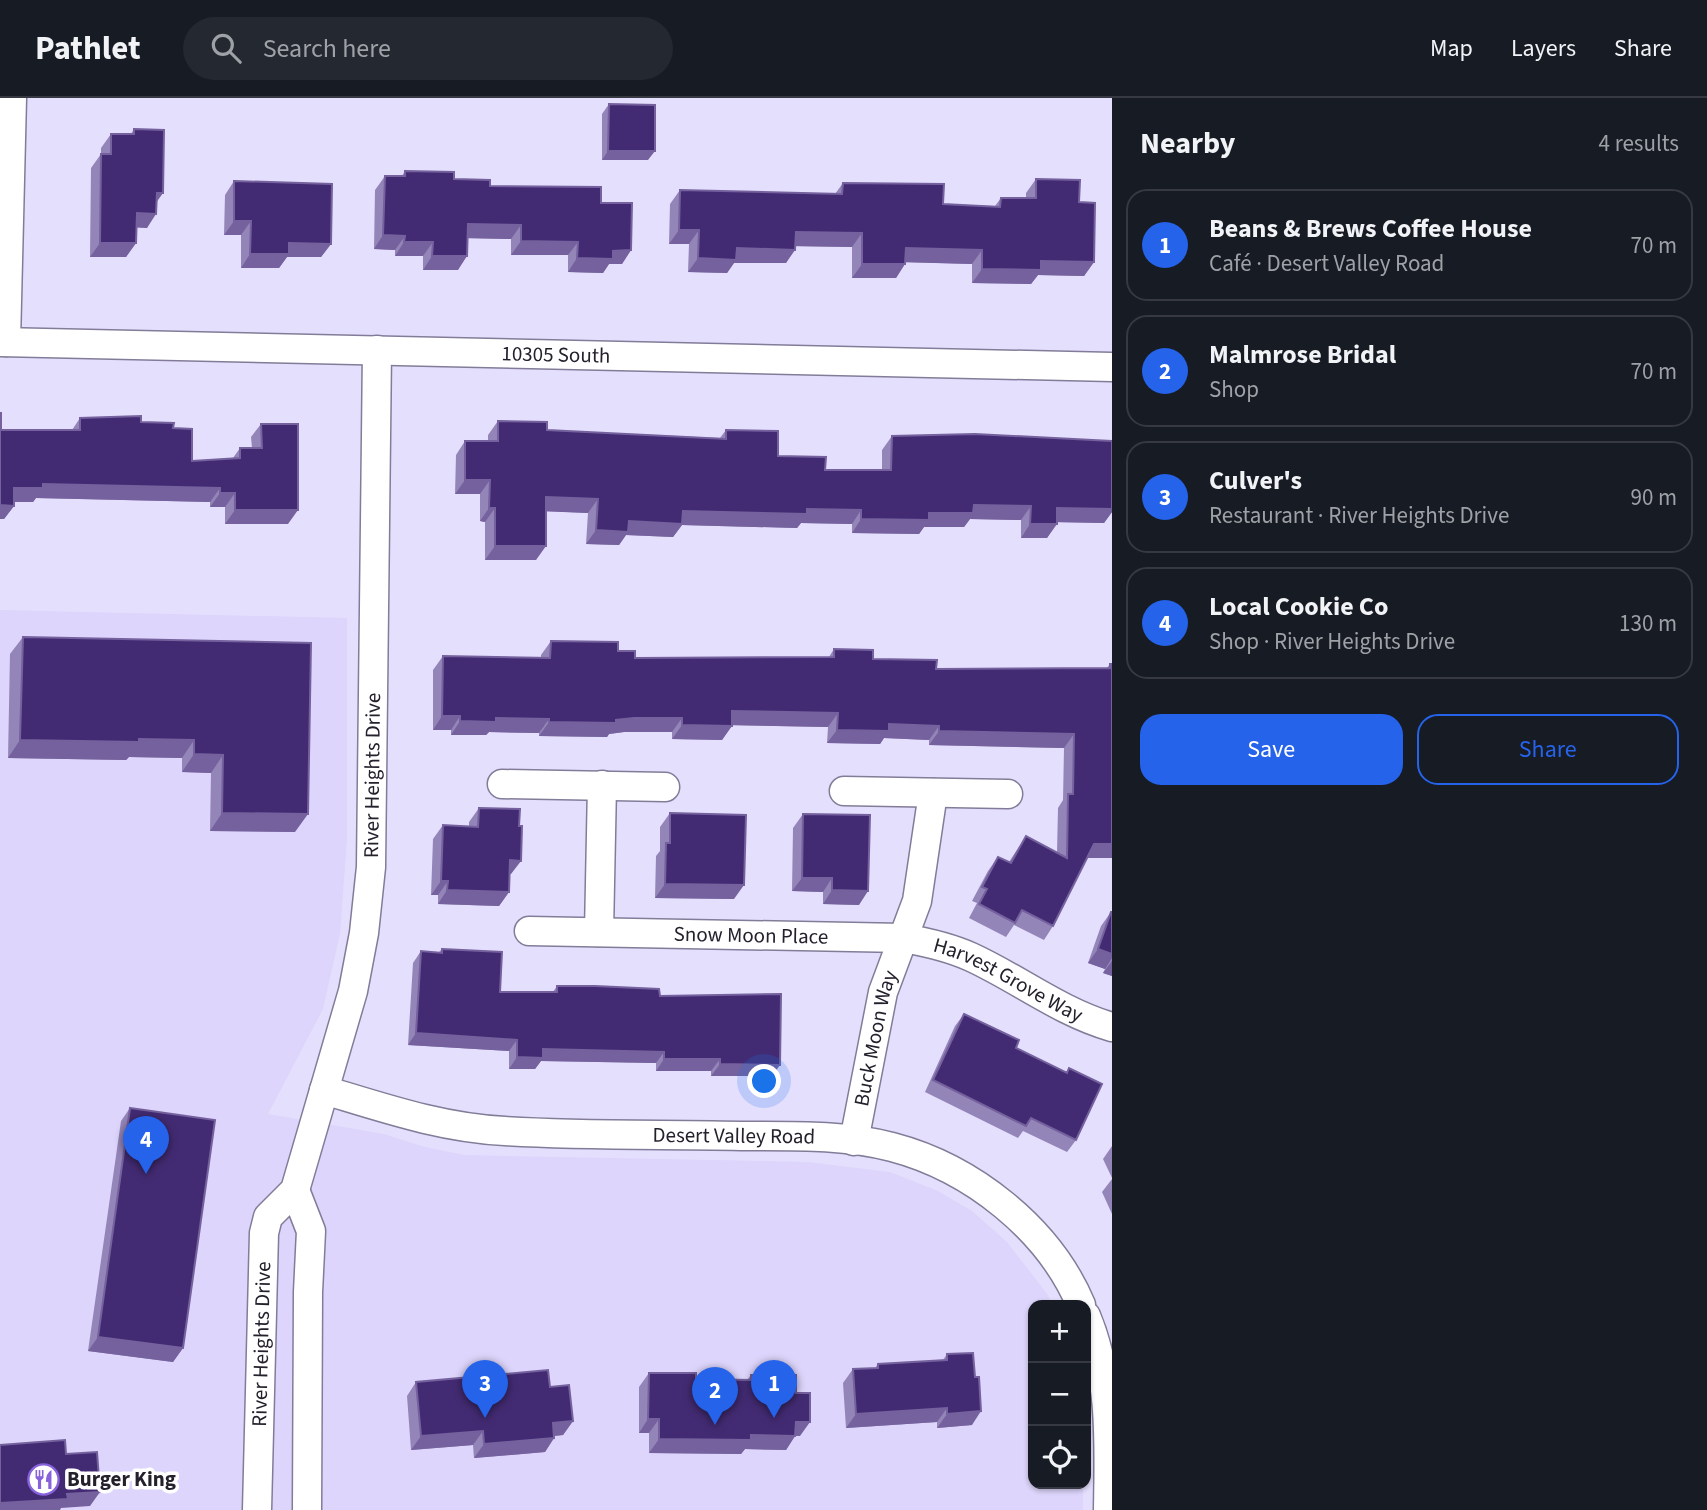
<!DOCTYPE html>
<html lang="en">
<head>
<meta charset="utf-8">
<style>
  :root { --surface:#171b24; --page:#242831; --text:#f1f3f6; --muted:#9ea1a6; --line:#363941; --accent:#2563eb }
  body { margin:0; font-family:"Source Sans 3",sans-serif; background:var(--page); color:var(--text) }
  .controls { position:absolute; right:21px; bottom:21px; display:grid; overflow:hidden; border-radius:14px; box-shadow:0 2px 5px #0004 }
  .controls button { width:63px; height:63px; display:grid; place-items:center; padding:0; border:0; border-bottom:2px solid var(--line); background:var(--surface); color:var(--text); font:35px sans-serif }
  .you { position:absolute; left:765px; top:984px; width:24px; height:24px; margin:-18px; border:5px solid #fff; border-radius:50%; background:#1a73e8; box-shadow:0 0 0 10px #1a73e833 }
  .badge { display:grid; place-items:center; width:46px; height:46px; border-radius:50%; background:var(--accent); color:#fff; font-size:23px; font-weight:700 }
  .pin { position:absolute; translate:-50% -58px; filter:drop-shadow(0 2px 4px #0008) }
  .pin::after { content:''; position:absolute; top:37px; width:24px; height:21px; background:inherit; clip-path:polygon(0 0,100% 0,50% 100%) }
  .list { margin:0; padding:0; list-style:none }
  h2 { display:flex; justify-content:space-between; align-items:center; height:91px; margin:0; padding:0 28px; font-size:30px }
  h2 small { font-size:23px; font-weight:400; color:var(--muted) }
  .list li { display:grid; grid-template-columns:46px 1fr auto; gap:21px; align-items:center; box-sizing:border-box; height:112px; margin:0 14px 14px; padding:0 14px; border:2px solid var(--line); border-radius:21px }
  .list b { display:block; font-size:26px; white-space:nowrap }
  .list p { margin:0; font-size:23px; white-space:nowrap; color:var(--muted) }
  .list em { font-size:23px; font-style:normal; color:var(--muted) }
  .actions { display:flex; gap:14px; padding:21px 28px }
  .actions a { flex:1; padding:16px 0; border:2px solid var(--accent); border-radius:21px; text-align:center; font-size:24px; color:var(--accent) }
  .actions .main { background:var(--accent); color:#fff }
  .icon { flex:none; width:38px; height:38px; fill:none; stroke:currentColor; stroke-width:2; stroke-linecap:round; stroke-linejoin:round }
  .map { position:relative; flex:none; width:1112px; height:1412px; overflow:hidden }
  header { display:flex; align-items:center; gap:42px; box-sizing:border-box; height:98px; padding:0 35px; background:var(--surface); border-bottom:2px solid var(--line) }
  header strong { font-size:33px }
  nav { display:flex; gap:38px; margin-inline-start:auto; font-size:24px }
  .search { width:490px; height:63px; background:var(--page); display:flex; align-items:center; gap:18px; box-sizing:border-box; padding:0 24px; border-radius:38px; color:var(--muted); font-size:26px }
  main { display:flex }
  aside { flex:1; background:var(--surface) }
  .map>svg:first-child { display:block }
</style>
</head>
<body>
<header>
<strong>Pathlet</strong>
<div class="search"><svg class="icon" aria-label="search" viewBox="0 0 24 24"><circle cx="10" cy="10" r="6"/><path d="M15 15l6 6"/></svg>Search here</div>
<nav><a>Map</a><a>Layers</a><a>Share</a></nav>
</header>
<main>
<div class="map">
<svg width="1112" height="1412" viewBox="0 0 1112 1412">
  <rect width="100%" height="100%" fill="#e5dffe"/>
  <!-- built -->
  <path fill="#ddd5fb" d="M0,512L347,520V741L340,836L323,911L268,1016L384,1036L425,1049L465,1057L808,1064L890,1074L938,1093L972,1113L1007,1144L1048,1197L1052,1207H1033V1386H1083V1412H0Z"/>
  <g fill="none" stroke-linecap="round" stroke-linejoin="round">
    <defs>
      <g id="street">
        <path id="s1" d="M0,244L1112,269"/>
        <path d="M6,244L12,0"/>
        <path d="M502,686L665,689"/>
        <path d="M844,693L1008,696"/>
        <path id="s2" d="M529,833L903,840C926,844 949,849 971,859C1019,881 1060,914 1112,929"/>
        <path d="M599,834L602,687"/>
        <path id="s3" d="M324,992C384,1010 442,1030 505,1033C586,1038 668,1036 749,1038C796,1038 846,1037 892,1049C972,1070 1049,1131 1081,1207"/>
        <path id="s4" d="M854,1043L883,894L917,803L933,695"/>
        <path d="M295,1092L311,1133L308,1194L307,1412"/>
        <path d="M1086,1218C1112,1280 1109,1346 1108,1412"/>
        <path id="s5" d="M257,1412L264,1135L268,1119L295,1092L353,893L364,835L371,769L377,252"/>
      </g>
    </defs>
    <!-- street casing -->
    <use href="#street" stroke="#827c98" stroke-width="31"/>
    <!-- street -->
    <use href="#street" stroke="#fff" stroke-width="28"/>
  </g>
  <!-- wall -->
  <path fill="#9485b8" d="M609,6L648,62H602V16Z
    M134,31L157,104L147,130L136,129V145L126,159H90L91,70L101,56V50L111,36H131Z
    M405,73L490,88L601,105L631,152L622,166H609L603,175L568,174V157H511V141L468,140L458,172H423V158H395V152L374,151L375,92L385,78H402Z
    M1036,81L1079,104L1094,164L1084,178L1038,177L1031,186L972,185V166L906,164L896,180H852V149L795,148L786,165H734L727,175L688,174L689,146H669L670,106L680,92L835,96L843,85L943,106L995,108L1001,100H1026V95Z
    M234,83L331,146L321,159H287L279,170H241V137H224L225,97Z
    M0,315L1,332H72L80,320L141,324L173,330L192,363L233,360L240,350H252L251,339L261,326L288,426H225V409H210V404L36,400L33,404H14V408L4,421H0Z
    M498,323L547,332L720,340L726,332L778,358L825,372H882V352L892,338L1112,343V414L1104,425L1057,424L1047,440H1021V422L970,421L964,429H924L919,436L852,435V426L801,425L797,430L682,427L673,439L626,437L619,447L586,446L588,415L546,413L536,462H485V424L480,423V396H455L456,357L465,343H488V337Z
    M23,539L311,545L295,734L210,733L211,675L182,674V660L129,659L126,662L8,660L10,556Z
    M551,543L618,553L635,560L829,559L834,551L873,561L936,571L1107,570L1110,566L1112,760H1087L1053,828L1044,842L1014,827L1006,839L969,820L977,805L972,803L988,773L998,759L1009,764L1026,738L1057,755L1058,710L1063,702L1064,650L929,647V642L884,640L880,646L827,645L828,629L732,627L722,642L672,641V634H624L609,636L607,639L539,638V635L489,634L486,637H451V632H433V572L443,558L541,560V557Z
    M479,710L511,776H510L509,794L499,808L438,806V797H431L433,741L443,727L469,728V724Z
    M670,715L734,801L655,800L656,758L660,753V729Z
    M803,716L859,807L823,806V794L792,793L793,730Z
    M1111,814H1112V878L1103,875L1105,871L1088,865L1101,828Z
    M442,851L500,894H553L557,888L660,898L772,978H711V973H656V965L541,963L535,971H509V953L408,947L413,865L421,853L439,854Z
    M964,916L1016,950L1066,974L1069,970L1076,1042L1067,1054L1023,1033L1018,1040L925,994L955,928Z
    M130,1010L183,1250L173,1264L88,1253L121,1023Z
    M1112,1048V1080L1103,1061Z
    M1112,1081V1116L1102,1094Z
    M947,1256L972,1327L937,1330V1324L846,1330L843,1285L853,1271L875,1270L878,1266L943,1262Z
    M649,1275L696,1281L747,1282L751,1277L796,1295L800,1338H795L786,1352L745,1351L741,1356L649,1355V1335H639V1289Z
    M416,1284L550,1289L573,1323L563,1337L554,1338V1340L545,1354L474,1360L473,1347L411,1352L407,1298Z"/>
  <!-- shaded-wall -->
  <path fill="#74619d" d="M608,53H655L648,62H602Z
    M157,95H163L153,109Z
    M137,115L156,116L147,130L127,129Z
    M234,123H251L241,137H224Z
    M468,126L521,127L511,141L458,140Z
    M679,132H699L689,146H669Z
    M796,134L862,135L852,149L786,148Z
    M383,137L405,138L395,152L374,151Z
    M521,143L578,144L568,157H511Z
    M404,144H433L423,158H395Z
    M100,145H136L126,159H90Z
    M289,145L331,146L321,159H287L279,170H241L250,156Z
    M737,150L795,152L786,165H734L727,175L688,174L698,160Z
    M906,150L982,152L972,166L896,164Z
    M631,152L622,166H609L603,175L568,174L577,160L613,153Z
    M432,158H467L458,172H423Z
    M1041,163L1094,164L1084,178L1038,177L1031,186L972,185L982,171Z
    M862,166H905L896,180H852Z
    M465,382H490L480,396H455Z
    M43,386L220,390L210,404L36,400L33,404H4L14,390Z
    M220,395H235L225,409H210Z
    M546,399L598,401L588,415L537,413Z
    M1112,401V414L1104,425L1048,424L1057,410Z
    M0,407L14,408L4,421H0Z
    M974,407L1031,408L1021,422L970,421L964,429H924L919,436L852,435L861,421L929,415Z
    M489,410H495L485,424L480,423Z
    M807,411L861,412L852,426L801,425L797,430L682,427L673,439L626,437L619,447L586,446L596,432L629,423L683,413Z
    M235,412H298L288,426H225Z
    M1030,426H1057L1047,440H1021Z
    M495,448H546L536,462H485Z
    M732,613L838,615L828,629L722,627Z
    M442,618H460L451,632H433Z
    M496,620L549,621L539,635L489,634L486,637H451L460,623Z
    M634,620H682L672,634H624L609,636L607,639L539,638L549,624L616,622Z
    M889,626L939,628L929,642L884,640L880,646L827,645L837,632Z
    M682,627L732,628L722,642L672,641Z
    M939,633L1074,636L1064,650L929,647Z
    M139,641L194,642L182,660L129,659L126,662L8,660L20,642Z
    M194,656L223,657L211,675L182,674Z
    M222,715L308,716L295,734L210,733Z
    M1094,746H1112V760H1084Z
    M510,762L521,763L511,776H500Z
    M802,780H832L823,794L792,793Z
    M441,783H448L438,797H431Z
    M665,786L744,787L734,801L655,800Z
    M447,792L509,794L499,808L438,806Z
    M832,792L868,793L859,807L823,806Z
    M1098,851L1112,856V860L1105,871L1088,865Z
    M1112,863V878L1103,875Z
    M416,935L517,942L509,953L408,947Z
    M543,951L664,954L656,965L541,963L535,971H509L517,959Z
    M664,961H720L711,973H656Z
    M720,966L780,967L772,978H711Z
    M98,1239L183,1250L173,1264L88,1253Z
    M947,1310L937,1324L846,1330L856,1316Z
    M981,1313L972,1327L937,1330L947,1316Z
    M648,1321H659L649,1335H639Z
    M573,1323L563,1337L544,1339L553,1325Z
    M796,1324H810L800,1338L786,1337Z
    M483,1333L473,1347L411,1352L421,1338Z
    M751,1337L795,1338L786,1352L745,1351L741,1356L649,1355L659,1341Z
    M554,1340L545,1354L474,1360L484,1346Z
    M100,1394L90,1408L61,1410L60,1412H0V1405L67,1396Z"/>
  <!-- building -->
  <path fill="#432b73" stroke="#74619d" stroke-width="2" d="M609,6L655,7V53H608Z
    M134,31L164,32L163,95H157L156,116L137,115L136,145H100L101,56H111V36H134Z
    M405,73L454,74V81L490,82V88L601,89V105H632L631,152L613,153V161L577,160L578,144L521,143V127L468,126L467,158H432L433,144H404L405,138L383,137L385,78H405Z
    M1036,81L1080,82L1079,104L1095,105L1094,164L1041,163V172L982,171V152L906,150L905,166H862V135L796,134L795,152L737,150L736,162L698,160L699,132H679L680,92L842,96L843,85L944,86L943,106L1000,109L1001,100H1036Z
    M234,83L332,86L331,146L289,145V156H250L251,123H234Z
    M0,315H1V332H80V320L141,318V324L174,325L173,330L192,331V363L240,360V350H262L261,326H298V412H235V395H220V390L43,386V390H14V408L0,407Z
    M498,323L547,324V332L726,341V332L778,333V358L826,359L825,372H891L892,338L975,336L1112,343V411L1057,410V426H1030L1031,408L974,407L973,415H929V422L861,421V412L807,411V416L683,413L682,426L629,423L628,434L596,432L598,401L546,399V448H495V410H489L490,382H465V343H498Z
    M23,539L311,545L308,716L222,715L223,657L194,656V642L139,641V644L20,642Z
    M551,543L618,544V553H635V560L834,559V551L873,552V561L937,562L936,571L1110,570V566H1112V746H1094L1053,828L1022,812L1015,825L979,806L987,791L982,789L998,759L1011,765L1026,738L1067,760L1068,696H1073L1074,636L939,633V628L889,626V633L837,632L838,615L732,613V628L682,627V620H634L616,622V625L549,624V621L496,620V624L460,623V618H442L443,558L550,560Z
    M479,710L520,711L519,728H522L521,763L510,762L509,794L447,792L448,783H441L443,727L478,729Z
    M670,715L746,717L744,787L665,786L666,745H670Z
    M803,716L870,717L868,793L832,792V780H802Z
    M1111,814H1112V856L1098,851Z
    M442,851L502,854L500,894H557V888H595L659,891L660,898L781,896L780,967L720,966V961H664V954L543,951V960L517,959V942L416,935L421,853L442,855Z
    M964,916L1019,942L1016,950L1067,975L1069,970L1102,986L1076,1042L1031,1020L1026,1028L933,982Z
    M130,1010L215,1022L183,1250L98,1239Z
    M973,1255L975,1279H979L981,1313L947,1316V1310L856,1316L853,1271L878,1270V1266L947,1262V1256Z
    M548,1272L550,1289L569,1287L573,1323L553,1325L554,1340L484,1346L483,1333L421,1338L416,1284Z
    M649,1275H696V1281L751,1282V1277H796V1295H810V1324H796L795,1338L751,1337V1342L659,1341V1321H648Z
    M65,1342L66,1356L97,1354L100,1394L67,1396L68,1401L0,1405V1347Z"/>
  <!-- icons -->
  <defs>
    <symbol id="restaurant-ring" viewBox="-11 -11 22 22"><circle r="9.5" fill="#fff" stroke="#8861dc" stroke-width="1.5"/><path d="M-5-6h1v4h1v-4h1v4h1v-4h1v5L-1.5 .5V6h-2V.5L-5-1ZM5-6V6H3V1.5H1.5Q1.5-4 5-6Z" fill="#8861dc"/></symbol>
  </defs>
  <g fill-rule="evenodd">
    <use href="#restaurant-ring" x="26" y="1364" width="35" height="35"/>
  </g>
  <g text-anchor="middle" stroke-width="7" stroke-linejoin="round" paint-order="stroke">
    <!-- street labels -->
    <g font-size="21" fill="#24212d" stroke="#fff">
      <text dy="7" stroke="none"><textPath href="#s1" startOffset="556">10305 South</textPath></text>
      <text dy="7" stroke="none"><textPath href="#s5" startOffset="756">River Heights Drive</textPath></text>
      <text dy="7" stroke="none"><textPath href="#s2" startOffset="222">Snow Moon Place</textPath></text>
      <text dy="7" stroke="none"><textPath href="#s2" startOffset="488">Harvest Grove Way</textPath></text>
      <text dy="7" stroke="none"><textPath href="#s4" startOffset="105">Buck Moon Way</textPath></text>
      <text dy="7" stroke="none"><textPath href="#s3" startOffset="415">Desert Valley Road</textPath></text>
      <text dy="7" stroke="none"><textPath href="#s5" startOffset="166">River Heights Drive</textPath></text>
    </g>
    <!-- poi labels -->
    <g font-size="21" font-weight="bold" fill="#24212d" stroke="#fff" text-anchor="start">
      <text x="67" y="1388">Burger King</text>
    </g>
  </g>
</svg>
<div class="controls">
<button>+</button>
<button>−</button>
<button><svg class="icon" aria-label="locate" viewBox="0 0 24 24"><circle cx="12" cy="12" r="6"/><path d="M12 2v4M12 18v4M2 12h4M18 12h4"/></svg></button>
</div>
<div class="you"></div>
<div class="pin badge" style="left:774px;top:1320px">1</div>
<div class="pin badge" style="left:715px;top:1327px">2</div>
<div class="pin badge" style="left:485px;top:1320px">3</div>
<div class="pin badge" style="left:146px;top:1076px">4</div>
</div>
<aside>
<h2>Nearby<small>4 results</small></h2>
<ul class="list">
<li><span class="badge">1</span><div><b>Beans &amp; Brews Coffee House</b><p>Café · Desert Valley Road</p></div><em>70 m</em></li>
<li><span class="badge">2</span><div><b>Malmrose Bridal</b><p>Shop</p></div><em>70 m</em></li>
<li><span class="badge">3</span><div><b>Culver's</b><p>Restaurant · River Heights Drive</p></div><em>90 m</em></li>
<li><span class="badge">4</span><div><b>Local Cookie Co</b><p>Shop · River Heights Drive</p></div><em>130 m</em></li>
</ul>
<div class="actions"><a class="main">Save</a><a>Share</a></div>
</aside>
</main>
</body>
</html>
